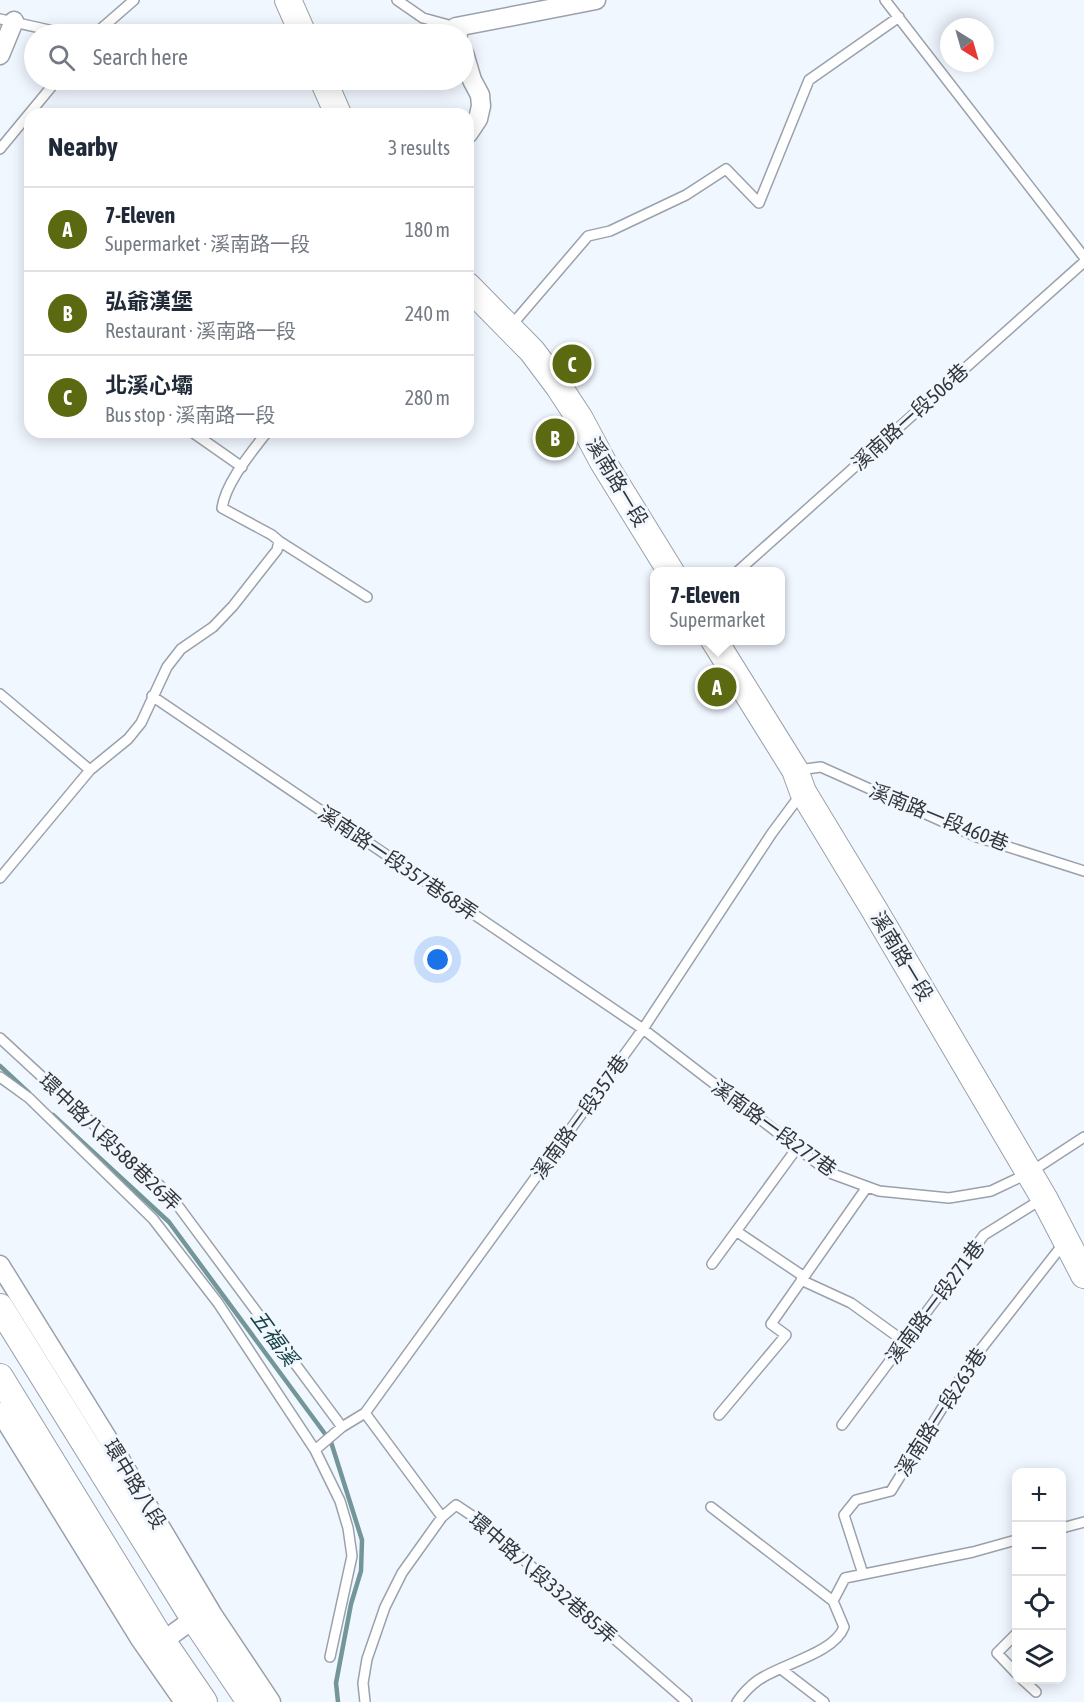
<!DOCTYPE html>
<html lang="en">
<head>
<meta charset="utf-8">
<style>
  :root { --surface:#fff; --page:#f6f6f7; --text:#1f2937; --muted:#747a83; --line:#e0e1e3; --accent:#5b6910 }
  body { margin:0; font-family:"Asap Condensed","Noto Sans TC",sans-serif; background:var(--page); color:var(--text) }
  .controls { position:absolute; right:18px; bottom:18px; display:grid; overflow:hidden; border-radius:12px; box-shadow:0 3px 15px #0003 }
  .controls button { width:54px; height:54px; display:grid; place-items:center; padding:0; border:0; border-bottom:2px solid var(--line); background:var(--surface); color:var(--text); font:30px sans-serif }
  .compass { position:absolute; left:940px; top:18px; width:54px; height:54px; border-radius:50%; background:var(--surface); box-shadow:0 3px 15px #0003; rotate:143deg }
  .you { position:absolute; left:438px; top:960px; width:21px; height:21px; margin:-15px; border:4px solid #fff; border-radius:50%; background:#1a73e8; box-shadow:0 0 0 9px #1a73e833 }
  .badge { display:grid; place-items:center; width:39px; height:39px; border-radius:50%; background:var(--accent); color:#fff; font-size:20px; font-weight:700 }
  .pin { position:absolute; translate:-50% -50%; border:3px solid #fff; box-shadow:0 2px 6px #0006 }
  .popup { position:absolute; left:650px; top:567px; width:135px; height:78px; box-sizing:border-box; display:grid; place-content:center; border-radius:12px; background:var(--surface); filter:drop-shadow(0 2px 4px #0005); font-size:20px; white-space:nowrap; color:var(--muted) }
  .popup b { font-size:22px; color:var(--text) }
  .popup::after { content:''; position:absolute; left:50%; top:100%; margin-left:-12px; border:12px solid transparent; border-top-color:var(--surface) }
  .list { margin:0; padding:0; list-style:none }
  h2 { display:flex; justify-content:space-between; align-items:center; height:78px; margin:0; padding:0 24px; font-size:26px }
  h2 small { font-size:20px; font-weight:400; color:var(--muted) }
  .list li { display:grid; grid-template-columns:39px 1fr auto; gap:18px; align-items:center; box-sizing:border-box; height:84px; padding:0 24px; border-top:2px solid var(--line) }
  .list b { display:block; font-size:22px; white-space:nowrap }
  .list p { margin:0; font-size:20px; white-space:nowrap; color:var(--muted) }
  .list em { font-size:20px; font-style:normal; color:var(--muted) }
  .icon { flex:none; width:33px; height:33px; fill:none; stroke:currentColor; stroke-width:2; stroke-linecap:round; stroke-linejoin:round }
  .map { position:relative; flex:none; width:1084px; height:1702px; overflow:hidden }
  .search { position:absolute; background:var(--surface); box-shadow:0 3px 15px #0003; left:24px; top:24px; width:450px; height:66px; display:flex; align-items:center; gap:15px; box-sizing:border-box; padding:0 21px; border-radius:33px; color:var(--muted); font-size:22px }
  .panel { position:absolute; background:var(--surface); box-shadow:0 3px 15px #0003; left:24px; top:108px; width:450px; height:330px; border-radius:18px }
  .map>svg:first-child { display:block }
</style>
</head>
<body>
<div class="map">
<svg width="1084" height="1702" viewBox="0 0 1084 1702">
  <rect width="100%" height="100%" fill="#f1f7ff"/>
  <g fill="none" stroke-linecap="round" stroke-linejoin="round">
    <!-- stream -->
    <path stroke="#739699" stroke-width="4.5" d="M0,1066L29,1093
      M53,1115L169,1222L331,1442L362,1540L361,1571L351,1604L336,1683L338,1702"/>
    <defs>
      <path id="lane" d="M397,0L423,18L456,27
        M885,0L1084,257
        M0,19L67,34
        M95,34L134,0
        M0,149L57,80
        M510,327L588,236L610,231L686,195L726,169L759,203L809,80L899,17
        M192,432L242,467
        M279,541L367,597
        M737,572L1084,262
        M0,694L90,770
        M152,696L643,1029L830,1173L879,1191L949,1198L991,1191L1029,1173L1084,1137
        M798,770L821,767L977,837L1084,871
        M0,878L90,770L128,739L141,723L167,667L181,649L213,627L233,606L277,550L279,541L272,535L222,508C226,482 251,453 267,432
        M0,1038L170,1195L342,1427
        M0,1077L29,1098L153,1219L218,1303L315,1450L340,1501L348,1528L352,1556L330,1657
        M736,1231L803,1276
        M712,1264L797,1148
        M801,1280L851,1303L905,1342
        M365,1413L442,1517L456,1505L477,1519L687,1702
        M719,1415L786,1335L771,1324L867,1187
        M842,1425L984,1235L1042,1199
        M315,1450L342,1427L365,1413L643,1029L772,833L801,794
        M711,1507L833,1601
        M1062,1528L1084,1522
        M863,1574L844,1515L856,1500L891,1491L970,1363L1064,1243
        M1016,1634L997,1653L1016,1673
        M781,1669L824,1702
        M1023,1680L1036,1692
        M365,1702L363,1683L367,1659L385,1607L402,1573L442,1517
        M737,1702C742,1695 750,1686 757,1681C780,1664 834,1654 844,1627L833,1601L845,1578L973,1552L1016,1540"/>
      <path id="street" d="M458,34L456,27L596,0
        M464,53L472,80L480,95L481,106L478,119L468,134
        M0,55L14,21
        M0,1265L108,1439L213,1615L271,1702
        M0,1412L140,1639L184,1702
        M155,1647L203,1612"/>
      <path id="secondary" d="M288,0L303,34
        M323,80L338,114
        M468,286L532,351L559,387L580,419L603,462L671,572
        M714,640L795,770L803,792L875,911L1044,1198L1084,1275
        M0,1307L194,1619L250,1702
        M0,1377L159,1636L204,1702"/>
    </defs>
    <!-- lane casing -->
    <use href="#lane" stroke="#9ba1ab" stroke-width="12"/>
    <!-- street casing -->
    <use href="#street" stroke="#9ba1ab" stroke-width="21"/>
    <!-- secondary casing -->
    <use href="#secondary" stroke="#9ba1ab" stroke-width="28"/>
    <!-- lane -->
    <use href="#lane" stroke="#fff" stroke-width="9"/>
    <!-- street -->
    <use href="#street" stroke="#fff" stroke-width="18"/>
    <!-- secondary -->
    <use href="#secondary" stroke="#fff" stroke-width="26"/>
  </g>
  <g text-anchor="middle" stroke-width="6" stroke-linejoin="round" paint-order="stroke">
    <!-- street labels -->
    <g font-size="20" fill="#333539" stroke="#f1f7ff">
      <text transform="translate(910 417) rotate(-42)" y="7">溪南路一段506巷</text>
      <text transform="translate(617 482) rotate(59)" y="7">溪南路一段</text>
      <text transform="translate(939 817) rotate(22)" y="7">溪南路一段460巷</text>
      <text transform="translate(398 863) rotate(34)" y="7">溪南路一段357巷68弄</text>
      <text transform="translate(902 956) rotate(59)" y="7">溪南路一段</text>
      <text transform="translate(580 1117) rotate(-54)" y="7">溪南路一段357巷</text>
      <text transform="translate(774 1128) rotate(36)" y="7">溪南路一段277巷</text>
      <text transform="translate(110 1142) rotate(44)" y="7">環中路八段588巷26弄</text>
      <text transform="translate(935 1302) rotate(-53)" y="7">溪南路一段271巷</text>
      <text transform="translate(941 1412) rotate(-57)" y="7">溪南路一段263巷</text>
      <text transform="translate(135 1484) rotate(59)" y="7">環中路八段</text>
      <text transform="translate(543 1578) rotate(41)" y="7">環中路八段332巷85弄</text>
    </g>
    <!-- water labels -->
    <g font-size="21" font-style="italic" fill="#154245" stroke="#f1f7ff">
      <text transform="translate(274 1338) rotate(54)" y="7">五福溪</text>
    </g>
  </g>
</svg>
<div class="controls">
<button>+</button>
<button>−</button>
<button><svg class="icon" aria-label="locate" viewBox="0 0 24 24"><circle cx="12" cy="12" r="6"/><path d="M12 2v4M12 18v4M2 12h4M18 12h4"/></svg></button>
<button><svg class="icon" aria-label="layers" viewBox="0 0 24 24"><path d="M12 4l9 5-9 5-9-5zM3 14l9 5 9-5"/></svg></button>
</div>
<svg class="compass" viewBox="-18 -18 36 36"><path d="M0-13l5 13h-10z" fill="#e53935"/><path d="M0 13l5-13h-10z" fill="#747a83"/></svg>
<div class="you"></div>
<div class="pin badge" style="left:717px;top:687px">A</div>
<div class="popup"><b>7-Eleven</b>Supermarket</div>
<div class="pin badge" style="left:555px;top:438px">B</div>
<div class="pin badge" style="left:572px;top:364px">C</div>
<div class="search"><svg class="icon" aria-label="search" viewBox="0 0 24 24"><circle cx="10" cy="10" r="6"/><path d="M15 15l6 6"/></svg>Search here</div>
<section class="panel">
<h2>Nearby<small>3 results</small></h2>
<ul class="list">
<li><span class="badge">A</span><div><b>7-Eleven</b><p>Supermarket · 溪南路一段</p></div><em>180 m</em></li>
<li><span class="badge">B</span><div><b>弘爺漢堡</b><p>Restaurant · 溪南路一段</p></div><em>240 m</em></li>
<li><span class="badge">C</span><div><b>北溪心壩</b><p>Bus stop · 溪南路一段</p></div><em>280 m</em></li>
</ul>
</section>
</div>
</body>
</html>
